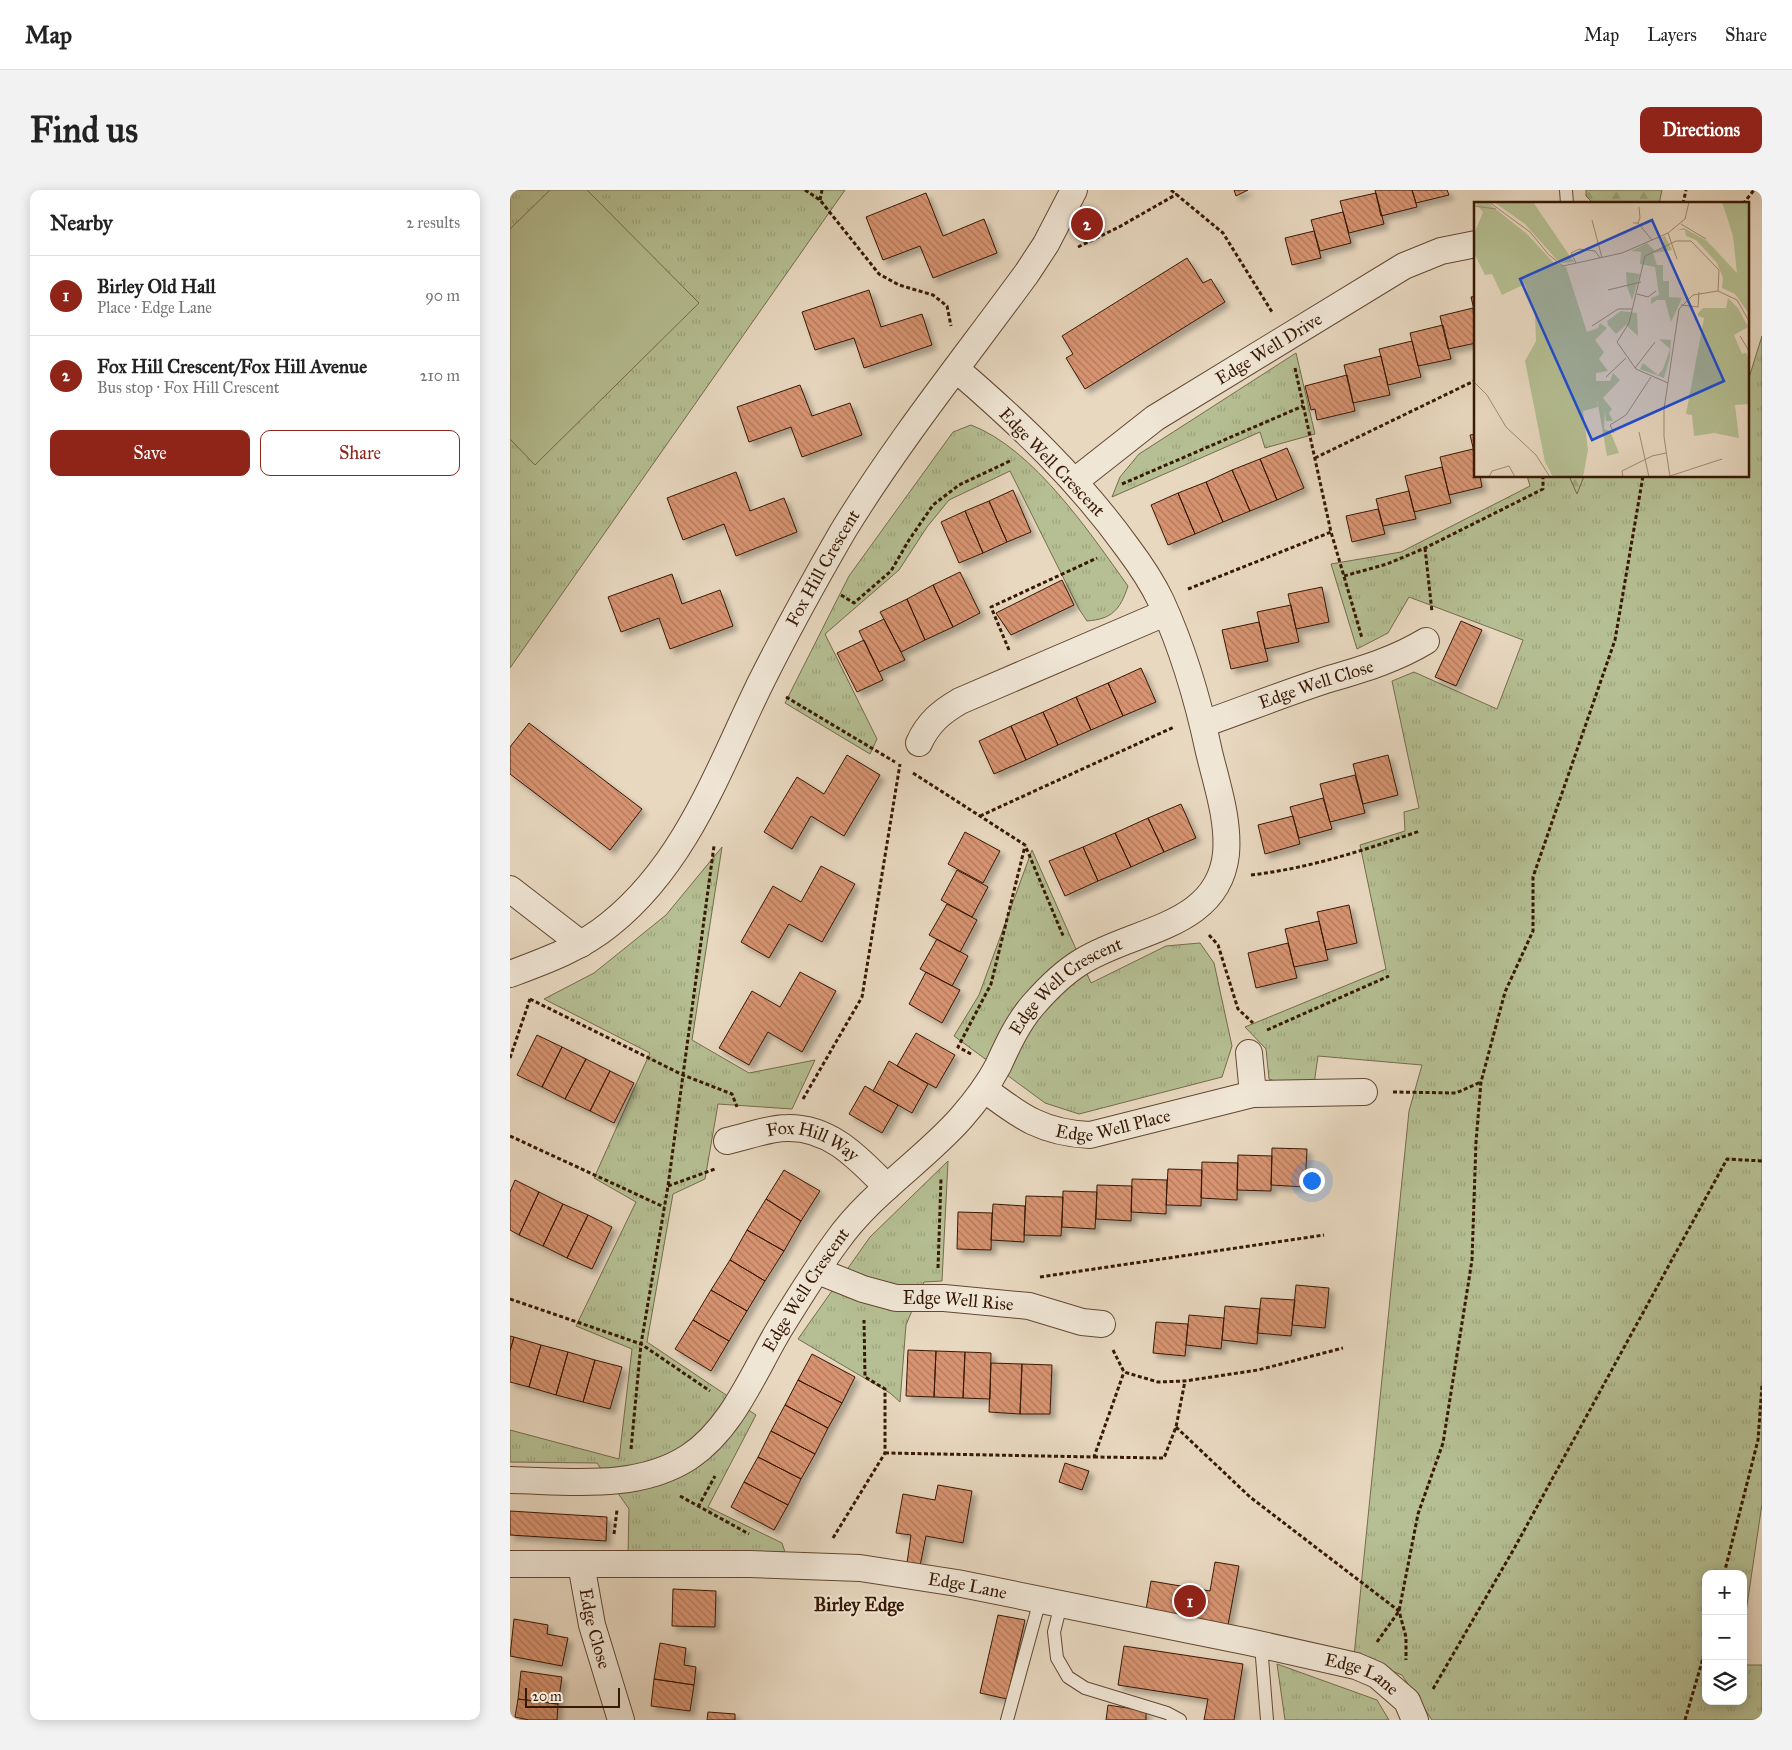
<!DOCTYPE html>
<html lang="en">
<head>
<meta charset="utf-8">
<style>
  :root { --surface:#fff; --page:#f2f2f2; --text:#222; --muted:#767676; --line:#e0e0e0; --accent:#8f2418 }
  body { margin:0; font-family:"IM FELL Great Primer",serif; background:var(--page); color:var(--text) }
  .controls { position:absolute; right:15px; bottom:15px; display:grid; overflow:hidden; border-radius:10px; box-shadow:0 2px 12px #0003 }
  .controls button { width:45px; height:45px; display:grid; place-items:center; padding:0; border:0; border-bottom:1px solid var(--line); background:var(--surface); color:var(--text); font:25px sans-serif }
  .scale { position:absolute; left:15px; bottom:12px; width:95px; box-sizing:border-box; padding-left:5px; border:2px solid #371803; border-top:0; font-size:14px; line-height:18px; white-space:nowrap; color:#371803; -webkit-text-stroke:4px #f0e6d6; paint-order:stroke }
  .you { position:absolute; left:801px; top:990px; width:18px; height:18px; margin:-12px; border:4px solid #fff; border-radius:50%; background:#1a73e8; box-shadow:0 0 0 8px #1a73e833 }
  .badge { display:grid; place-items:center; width:32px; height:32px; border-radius:50%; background:var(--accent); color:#fff; font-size:16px; font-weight:700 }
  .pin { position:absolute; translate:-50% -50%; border:2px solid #fff; box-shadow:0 1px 5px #0006 }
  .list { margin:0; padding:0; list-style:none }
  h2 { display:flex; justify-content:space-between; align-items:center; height:65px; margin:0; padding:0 20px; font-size:21px }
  h2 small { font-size:16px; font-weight:400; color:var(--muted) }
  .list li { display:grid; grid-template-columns:32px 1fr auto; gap:15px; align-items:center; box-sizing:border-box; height:80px; padding:0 20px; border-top:1px solid var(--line) }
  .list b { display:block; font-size:19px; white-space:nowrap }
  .list p { margin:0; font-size:16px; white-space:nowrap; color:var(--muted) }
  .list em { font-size:16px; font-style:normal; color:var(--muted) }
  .actions { display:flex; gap:10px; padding:15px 20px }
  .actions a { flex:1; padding:11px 0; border:1px solid var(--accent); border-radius:10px; text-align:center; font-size:18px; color:var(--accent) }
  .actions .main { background:var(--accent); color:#fff }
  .icon { flex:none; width:28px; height:28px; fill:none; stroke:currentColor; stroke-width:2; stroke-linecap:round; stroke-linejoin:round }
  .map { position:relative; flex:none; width:1252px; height:1530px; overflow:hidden; border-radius:10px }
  header { display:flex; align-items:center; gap:30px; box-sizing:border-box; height:70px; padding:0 25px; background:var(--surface); border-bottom:1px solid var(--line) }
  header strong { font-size:24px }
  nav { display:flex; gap:28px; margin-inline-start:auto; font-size:18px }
  .intro { display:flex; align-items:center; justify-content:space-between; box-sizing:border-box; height:120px; padding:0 30px }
  h1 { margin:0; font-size:35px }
  .button { padding:12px 22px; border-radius:10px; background:var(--accent); color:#fff; font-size:18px; font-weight:700 }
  main { display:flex; gap:30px; padding:0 30px }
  aside { flex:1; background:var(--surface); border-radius:10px; box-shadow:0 2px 12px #0003 }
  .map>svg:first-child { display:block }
</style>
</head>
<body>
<header>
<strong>Map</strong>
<nav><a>Map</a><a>Layers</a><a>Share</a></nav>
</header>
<div class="intro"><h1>Find us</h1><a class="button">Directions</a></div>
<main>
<aside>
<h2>Nearby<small>2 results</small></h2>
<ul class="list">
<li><span class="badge">1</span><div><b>Birley Old Hall</b><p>Place · Edge Lane</p></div><em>90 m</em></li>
<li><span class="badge">2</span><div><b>Fox Hill Crescent/Fox Hill Avenue</b><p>Bus stop · Fox Hill Crescent</p></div><em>210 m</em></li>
</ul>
<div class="actions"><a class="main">Save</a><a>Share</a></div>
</aside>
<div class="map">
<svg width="1252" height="1530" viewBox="0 0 1252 1530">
  <defs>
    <pattern id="grass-tufts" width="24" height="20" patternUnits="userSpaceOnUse" patternTransform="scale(1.25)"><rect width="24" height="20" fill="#b5bf93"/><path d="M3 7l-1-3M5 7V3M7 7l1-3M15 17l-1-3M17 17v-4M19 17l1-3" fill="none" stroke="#9ca37d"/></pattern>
    <pattern id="forest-firs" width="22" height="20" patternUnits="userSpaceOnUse" patternTransform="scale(1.25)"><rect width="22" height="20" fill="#b5bf93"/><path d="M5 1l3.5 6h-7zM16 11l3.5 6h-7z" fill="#9ca37d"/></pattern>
    <pattern id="building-back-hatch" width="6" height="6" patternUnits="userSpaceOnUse" patternTransform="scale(1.25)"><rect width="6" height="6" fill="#d89472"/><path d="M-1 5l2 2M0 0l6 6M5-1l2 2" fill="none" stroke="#b0785b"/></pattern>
    <filter id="shadow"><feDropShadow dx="4.5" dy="4.5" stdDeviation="2.5" flood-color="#0004"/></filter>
  </defs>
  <rect width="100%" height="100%" fill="#e8d8c0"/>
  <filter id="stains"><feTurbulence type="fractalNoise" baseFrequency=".004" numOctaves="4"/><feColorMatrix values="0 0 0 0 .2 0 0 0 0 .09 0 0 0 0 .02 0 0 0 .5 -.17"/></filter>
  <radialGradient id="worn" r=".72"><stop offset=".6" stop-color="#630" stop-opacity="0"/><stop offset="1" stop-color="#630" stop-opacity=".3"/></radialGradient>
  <!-- grass -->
  <path fill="url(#grass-tufts)" stroke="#766c4b" d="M0,0H335L0,478Z
    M1252,146V1314L1233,1442V1384H1196V1511H1233V1475H1252V1530H922L892,1485L844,1466L899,921L912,875L808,866L804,894H773L759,889L756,859L735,837L876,779L850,655L895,641L894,622L909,618L882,491L904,482L987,519L1013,450L899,407L878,443L847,459L821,374L891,362L1020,296L1017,286H1059L1067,303L1074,286H1238V191Z
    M786,163L805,244L755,258L750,242L602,307L610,287L629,264Z
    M461,235C524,259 580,343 618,396C610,420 602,429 577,431L569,419L500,281L439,310L417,337L389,380L315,444L367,549L360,564L275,513L339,386L443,242Z
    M212,657L182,850L239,883L305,870L282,919L208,914L195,989L163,1004L137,1152L246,1225L198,1317L272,1353L275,1362L118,1365L119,1319L87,1273L0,1272V1240L109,1269L122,1159L66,1136L126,1012L84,988L140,863L34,809L84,783L156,725Z
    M522,660L581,793L656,756L690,753L704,773L722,856L712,887L569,924L535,913L444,846L469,805Z
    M438,971L432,1091L414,1092L396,1135L390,1212L380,1203L288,1149L360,1047Z
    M767,1474L867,1510L879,1530H775Z"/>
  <!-- forest -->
  <path fill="url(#forest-firs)" stroke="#766c4b" d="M1076,0H1152L1149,14H1084L1076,6Z
    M1059,286H1074L1067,304Z"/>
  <!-- pitch -->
  <path fill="#b5bf93" stroke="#766c4b" d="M40,0H77L189,113L25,275L0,249V39Z"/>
  <!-- building -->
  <path fill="url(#building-back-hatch)" stroke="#371803" filter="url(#shadow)" d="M724,0H738L726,6Z
    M865,0H902L907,17L871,26Z
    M902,0H937L939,5L906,13Z
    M416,3L433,46L474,29L487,63L423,88L410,56L373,70L356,27Z
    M866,3L874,34L839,43L830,11Z
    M833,22L841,53L810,61L801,30Z
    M804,41L811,68L782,75L775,48Z
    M677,68L693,93L701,89L715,112L575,199L556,168L563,164L552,146Z
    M359,100L371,137L412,124L422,155L354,178L344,148L305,160L292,122Z
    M966,106V128L961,107Z
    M963,118L966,153L938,159L930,126Z
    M933,135L941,169L908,176L900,143Z
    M902,151L911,187L878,195L869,159Z
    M871,166L880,205L843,213L834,175Z
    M837,185L845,221L807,230L805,219L801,220L795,196Z
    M290,195L302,226L340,213L352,245L292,267L281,237L239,252L227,217Z
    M966,244V270L960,245Z
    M777,258L794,298L767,310L750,269Z
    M963,259L966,286H970L972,297L939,305L930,267Z
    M750,269L767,310L740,321L722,280Z
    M932,277L941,313L904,322L895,286Z
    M722,280L740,321L713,332L696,292Z
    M226,282L240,321L274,308L287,342L226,366L214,334L173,350L157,308Z
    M696,292L713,332L685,344L668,303Z
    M503,300L521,342L497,352L479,311Z
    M899,301L906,329L873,336L866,309Z
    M668,303L685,344L658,355L641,315Z
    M479,311L497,352L473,363L455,321Z
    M868,319L875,344L842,352L836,326Z
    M455,321L473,363L449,373L431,332Z
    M450,382L470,423L443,437L423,395Z
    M162,384L172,414L210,400L223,436L160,459L149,428L111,442L98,407Z
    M552,390L564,415L501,445L486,423Z
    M423,395L443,437L415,450L397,409Z
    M812,397L819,432L786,439L778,404Z
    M397,409L415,450L391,462L370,422Z
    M781,415L789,452L755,459L747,422Z
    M374,429L395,470L369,482L349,441Z
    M951,431L972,440L946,496L925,487Z
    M749,432L758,471L721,479L712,440Z
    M354,450L373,490L347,502L327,463Z
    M631,478L646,512L613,526L598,493Z
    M598,493L613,526L581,540L566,507Z
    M566,507L581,540L548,555L533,522Z
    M533,522L548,555L516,570L501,536Z
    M19,533L132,619L100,660L0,584V557Z
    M501,536L516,570L484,584L469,551Z
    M337,565L370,585L334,646L301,626L282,659L254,642L287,587L314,604Z
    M878,565L888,605L853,614L843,574Z
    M845,585L855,623L820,632L810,594Z
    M813,608L822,639L789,648L780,617Z
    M671,614L686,648L654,662L638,628Z
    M783,626L790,654L755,664L748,635Z
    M638,628L654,662L621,677L605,643Z
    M455,642L490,661L473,693L438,674Z
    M605,643L621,677L588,691L573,657Z
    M573,657L588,691L555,706L539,671Z
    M311,676L345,694L312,752L279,734L259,768L231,752L263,696L291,712Z
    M447,680L478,697L462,727L431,710Z
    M437,714L467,730L450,762L419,745Z
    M839,715L847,753L816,760L807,722Z
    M809,731L818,770L784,777L775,739Z
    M427,749L458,766L442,796L410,779Z
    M778,753L787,788L746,798L738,763Z
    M290,782L326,801L292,862L258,842L239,875L209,858L242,801L270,817Z
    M416,782L450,800L432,833L399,814Z
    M406,843L445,865L426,898L387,876Z
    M27,845L52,857L32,897L7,885Z
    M52,857L76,869L55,909L32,897Z
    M76,869L100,881L80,921L55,909Z
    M379,871L418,894L402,923L363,901Z
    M100,881L124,893L104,933L80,921Z
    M355,896L388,915L372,943L339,924Z
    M762,958L797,959L795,997L761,995Z
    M728,965L762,966L761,1001L727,1000Z
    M692,972L728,973L727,1010L691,1008Z
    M658,979L692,980L691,1016L656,1015Z
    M274,980L310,1001L291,1031L256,1009Z
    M622,989L657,990L656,1024L621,1022Z
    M5,990L29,1002L9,1045L0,1040V1002Z
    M587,995L622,996L621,1031L586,1029Z
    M553,1001L587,1002L585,1039L552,1037Z
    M29,1002L53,1014L33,1056L9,1045Z
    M516,1006L553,1007L551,1046L514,1045Z
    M256,1009L291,1031L274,1061L237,1040Z
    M53,1014L78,1025L57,1068L33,1056Z
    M483,1014L515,1016L514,1052L481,1050Z
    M448,1022L482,1023L481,1060L447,1059Z
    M78,1025L102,1037L82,1079L57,1068Z
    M237,1040L274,1061L255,1091L220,1070Z
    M220,1070L255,1091L237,1121L201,1100Z
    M786,1095L819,1098L815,1138L782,1135Z
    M201,1100L237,1121L219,1151L183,1130Z
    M751,1108L785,1110L781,1146L747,1143Z
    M715,1116L750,1119L747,1154L712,1150Z
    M679,1125L714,1128L711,1159L676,1155Z
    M183,1130L219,1151L201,1181L165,1159Z
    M646,1132L678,1134L675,1166L643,1163Z
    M0,1146L4,1147L0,1161Z
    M4,1147L31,1155L19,1197L0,1192V1161Z
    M31,1155L58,1162L46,1205L19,1197Z
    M398,1160L426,1161L424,1207L396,1206Z
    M426,1161L455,1162L453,1208L424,1207Z
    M58,1162L85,1170L73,1212L46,1205Z
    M455,1162L481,1163L480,1209L453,1208Z
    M302,1164L345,1187L332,1213L288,1190Z
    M85,1170L112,1177L100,1219L73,1212Z
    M481,1173L512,1174L510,1224L479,1222Z
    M512,1174L542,1175L540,1224H510Z
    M288,1190L332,1213L318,1238L275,1215Z
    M275,1215L318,1238L305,1264L261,1241Z
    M261,1241L305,1264L291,1289L248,1267Z
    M248,1267L291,1289L278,1315L234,1292Z
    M555,1273L579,1281L572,1300L549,1292Z
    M234,1292L278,1315L264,1340L221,1317Z
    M428,1295L462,1301L453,1353L416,1346L410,1376L397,1373L401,1345L386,1343L393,1304L425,1310Z
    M0,1321L97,1327L96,1351L0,1345Z
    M705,1372L729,1376L718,1435L636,1420L641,1391L700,1401Z
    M163,1399L206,1401L205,1437L162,1436Z
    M488,1425L515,1430L497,1509L470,1503Z
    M4,1429L38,1435L37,1444L58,1448L52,1476L0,1466Z
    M150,1453L176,1458L174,1475L186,1477L184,1495L144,1489Z
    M614,1456L733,1474L724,1530H694L698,1509L608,1495Z
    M11,1481L52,1487L48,1514L8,1509Z
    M144,1489L184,1495L180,1521L141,1516Z
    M8,1509L48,1514L47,1530H19L5,1527Z
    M598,1515L636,1521V1530H596Z
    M198,1522L225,1524V1530H197Z"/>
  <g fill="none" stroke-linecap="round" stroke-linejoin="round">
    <defs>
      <path id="service" d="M1056,0L1057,14
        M551,1414L544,1442L547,1468L558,1487L575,1498L657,1523L670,1530
        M751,1455L757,1530
        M497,1530L530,1410"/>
      <g id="minor">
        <path id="s1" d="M565,291L645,228L894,76L931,61L966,54"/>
        <path id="s2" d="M693,534C733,520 773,504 813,491C849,480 883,471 916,451"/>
        <path d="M409,553C418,533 431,522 450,511L655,423"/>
        <path d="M0,699L71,754"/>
        <path id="s3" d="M0,784C35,771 71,758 100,734C176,673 208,580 250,494C276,442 304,391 333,341C388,251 455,168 517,83L536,54L564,0"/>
        <path d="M739,863L743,904"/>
        <path id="s4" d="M474,899C511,927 533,943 580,945L743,904L854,902"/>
        <path id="s5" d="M217,951C236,947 258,938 277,938C321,937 349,969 377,997"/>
        <path id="s6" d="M308,1081L353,1099L386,1108H434L519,1116L572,1132L592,1134"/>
        <path id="s7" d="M0,1290C58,1291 127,1301 179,1267C223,1238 244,1181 270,1138C288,1109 307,1078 327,1051C361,1003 413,971 451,928C465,912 478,895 488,876C498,854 508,832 524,814C538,798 553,783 571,772C623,739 708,738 716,664C719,630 707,595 699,562C688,510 673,459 651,411C642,392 629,373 617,357C568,289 509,233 446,179"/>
        <path id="s8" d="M0,1374H240L350,1378L447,1393L739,1452L846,1476L867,1485L897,1511L905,1530"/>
        <path id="s9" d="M71,1374L82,1435L111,1530"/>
      </g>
    </defs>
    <!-- service casing -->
    <use href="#service" stroke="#634832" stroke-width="14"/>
    <!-- minor casing -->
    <use href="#minor" stroke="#634832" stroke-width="28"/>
    <!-- path -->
    <path stroke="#371803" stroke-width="3" stroke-dasharray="4 2.5" stroke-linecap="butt" d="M295,0L310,10L369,84L389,95L423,105L437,116L441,136
      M661,0L713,43L762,122
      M310,10L312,0
      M1173,14L1176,0
      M1233,14L1244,0
      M568,57L609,37L667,4
      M785,178L821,342L852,448
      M805,268L966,190
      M612,294L793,216
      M915,358L922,422
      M834,386L877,374L915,358L1033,299V286
      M678,399L821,342
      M331,405L344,413L381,381L399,350L423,315L449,295L502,270
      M499,460L481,417L587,368
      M276,507L385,572
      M403,583L515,655L554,748
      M470,626L664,537
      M741,685C801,678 854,660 910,641
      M699,745L708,755L728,819L743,833
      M20,809L173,885L222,904L227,917
      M757,840L879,786
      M461,864L448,857L481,794L515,656
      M0,868L20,809
      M883,902L946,903L971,892
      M293,909L352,807L390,574
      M0,946L154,1017
      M158,996L205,979
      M428,1078L431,989
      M530,1087L814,1045
      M0,1109L131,1154L200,1201
      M603,1160L614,1182L648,1192L675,1191L748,1180L833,1158
      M666,1237L740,1307L889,1421L896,1447V1470
      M121,1259L131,1154L158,996L204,656
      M375,1263L584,1267L614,1182
      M584,1267L654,1268L666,1237L675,1191
      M170,1306L239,1344
      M188,1317L205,1286
      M104,1344L107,1320
      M323,1348L375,1263V1199L355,1187L354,1130
      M1214,1384L1248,1250L1252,1195
      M867,1452L889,1421L908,1324L933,1253L962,1070L966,952L971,892L995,802L1023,741V687L1105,450L1133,286
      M923,1499L1005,1357L1217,969L1252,971
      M1175,1530L1196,1458"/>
    <!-- service -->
    <use href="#service" stroke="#f0e6d6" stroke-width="12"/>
    <!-- minor -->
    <use href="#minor" stroke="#f0e6d6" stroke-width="26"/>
  </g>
  <g text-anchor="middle" stroke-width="4" stroke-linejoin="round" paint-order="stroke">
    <!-- street labels -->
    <g font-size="18" fill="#371803" stroke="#f0e6d6">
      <text dy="6" stroke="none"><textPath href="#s1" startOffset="235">Edge Well Drive</textPath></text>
      <text transform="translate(542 272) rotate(46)" y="6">Edge Well Crescent</text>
      <text dy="6" stroke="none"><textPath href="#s3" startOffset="530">Fox Hill Crescent</textPath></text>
      <text dy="6" stroke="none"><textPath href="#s2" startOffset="120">Edge Well Close</textPath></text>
      <text dy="6" stroke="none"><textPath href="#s7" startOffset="794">Edge Well Crescent</textPath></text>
      <text dy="6" stroke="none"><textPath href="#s4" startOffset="142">Edge Well Place</textPath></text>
      <text dy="6" stroke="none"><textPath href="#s5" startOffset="90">Fox Hill Way</textPath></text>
      <text dy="6" stroke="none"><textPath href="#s7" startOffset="389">Edge Well Crescent</textPath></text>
      <text dy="6" stroke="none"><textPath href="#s6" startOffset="145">Edge Well Rise</textPath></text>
      <text dy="6" stroke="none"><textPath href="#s8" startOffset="459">Edge Lane</textPath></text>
      <text dy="6" stroke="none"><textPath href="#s9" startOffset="66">Edge Close</textPath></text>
      <text dy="6" stroke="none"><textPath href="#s8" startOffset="864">Edge Lane</textPath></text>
    </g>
    <!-- neighbourhood labels -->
    <g font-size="19" font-weight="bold" fill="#371803" stroke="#f0e6d6">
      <text x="349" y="1421">Birley Edge</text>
    </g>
  </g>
  <!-- overview -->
  <g transform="translate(964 12)">
    <rect width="275" height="275" fill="#e8d8c0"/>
    <path d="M0,0H13L53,32L79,60L92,65L113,130L124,126L126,121L133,126L121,138L130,150L125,157L134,169L122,171V179H136L139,171L146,178L129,196L138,207L135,211L139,219H132L131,209L123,198L124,205L109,209L114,248L109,275H79L71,260L51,159L62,139L61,114L51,82L28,93L18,72L11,73L0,51V32L9,10ZM20,0H59L100,60L88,61L82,57L51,22ZM248,0H275V112L261,92L248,86L249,76L243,61L222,38L212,34L211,28H203L210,26L233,39L263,71L259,34ZM191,34L198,48L179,51L183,63H189V79H195V95L208,96L197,120L191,98H183L177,102V96L185,93L181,65L166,62L167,50L157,49L173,41L181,49L191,45L188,35ZM152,70L166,72L158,98L153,85ZM254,96L264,106L274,125L260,133L268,152L272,151L275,156V202L261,203L240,231L220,234L218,213L212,212L230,116L224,114V111L229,106H252ZM147,109L163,111L164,134L152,123L142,132L134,123L133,119ZM185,137L197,138L196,155L190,176L166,167L169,161L184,173L189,167L196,147Z" fill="#b5bf93"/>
    <path d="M123,197L131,209L130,227L136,229L145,251L133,254ZM261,203L265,236L240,231Z" fill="#b5bf93"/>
    <path d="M251,110L266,116L268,126L259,131L244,119L245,111ZM234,152L254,159L244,184L224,176Z" fill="#b5bf93"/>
    <path fill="none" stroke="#a18b74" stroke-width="1" d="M15,0L56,30L75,53L89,64L148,51L194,31L211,17L215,0M0,4L22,7M118,18L128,56M159,21H164L166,16L165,5M164,21L178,38M207,22L232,37M194,31L203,57M102,61L97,51L105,47L121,49L126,56M134,88L167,80M163,92L174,95L182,89M207,103L224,105L225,90M118,124L144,107H158M266,134L275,149M161,166L181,140M132,175L152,156M0,180L13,193L32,225L62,253L76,275M194,181L162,167L143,140L155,121L171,54L202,39H217L245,68L244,89M165,230L175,275M140,231L136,223L152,213L177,175M196,274L248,257M15,275L18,269L35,264L41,275M149,275L148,269L178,254L192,251M196,275L190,235V207L205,107L219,93L244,89L263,98L275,119"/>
    <path fill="#1d4ed8" fill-opacity="0.15" stroke="#1d4ed8" stroke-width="2.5" d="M178,18L250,179L118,238L46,77Z"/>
    <rect width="275" height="275" fill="none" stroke="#371803" stroke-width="2.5"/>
  </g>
  <rect width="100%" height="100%" filter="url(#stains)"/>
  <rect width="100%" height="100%" fill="url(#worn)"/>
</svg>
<div class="controls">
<button>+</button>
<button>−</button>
<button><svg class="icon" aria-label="layers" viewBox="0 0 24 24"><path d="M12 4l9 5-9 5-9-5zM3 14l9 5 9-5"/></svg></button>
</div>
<div class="scale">20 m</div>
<div class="you"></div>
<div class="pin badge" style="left:680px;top:1411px">1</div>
<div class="pin badge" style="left:577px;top:34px">2</div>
</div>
</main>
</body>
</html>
